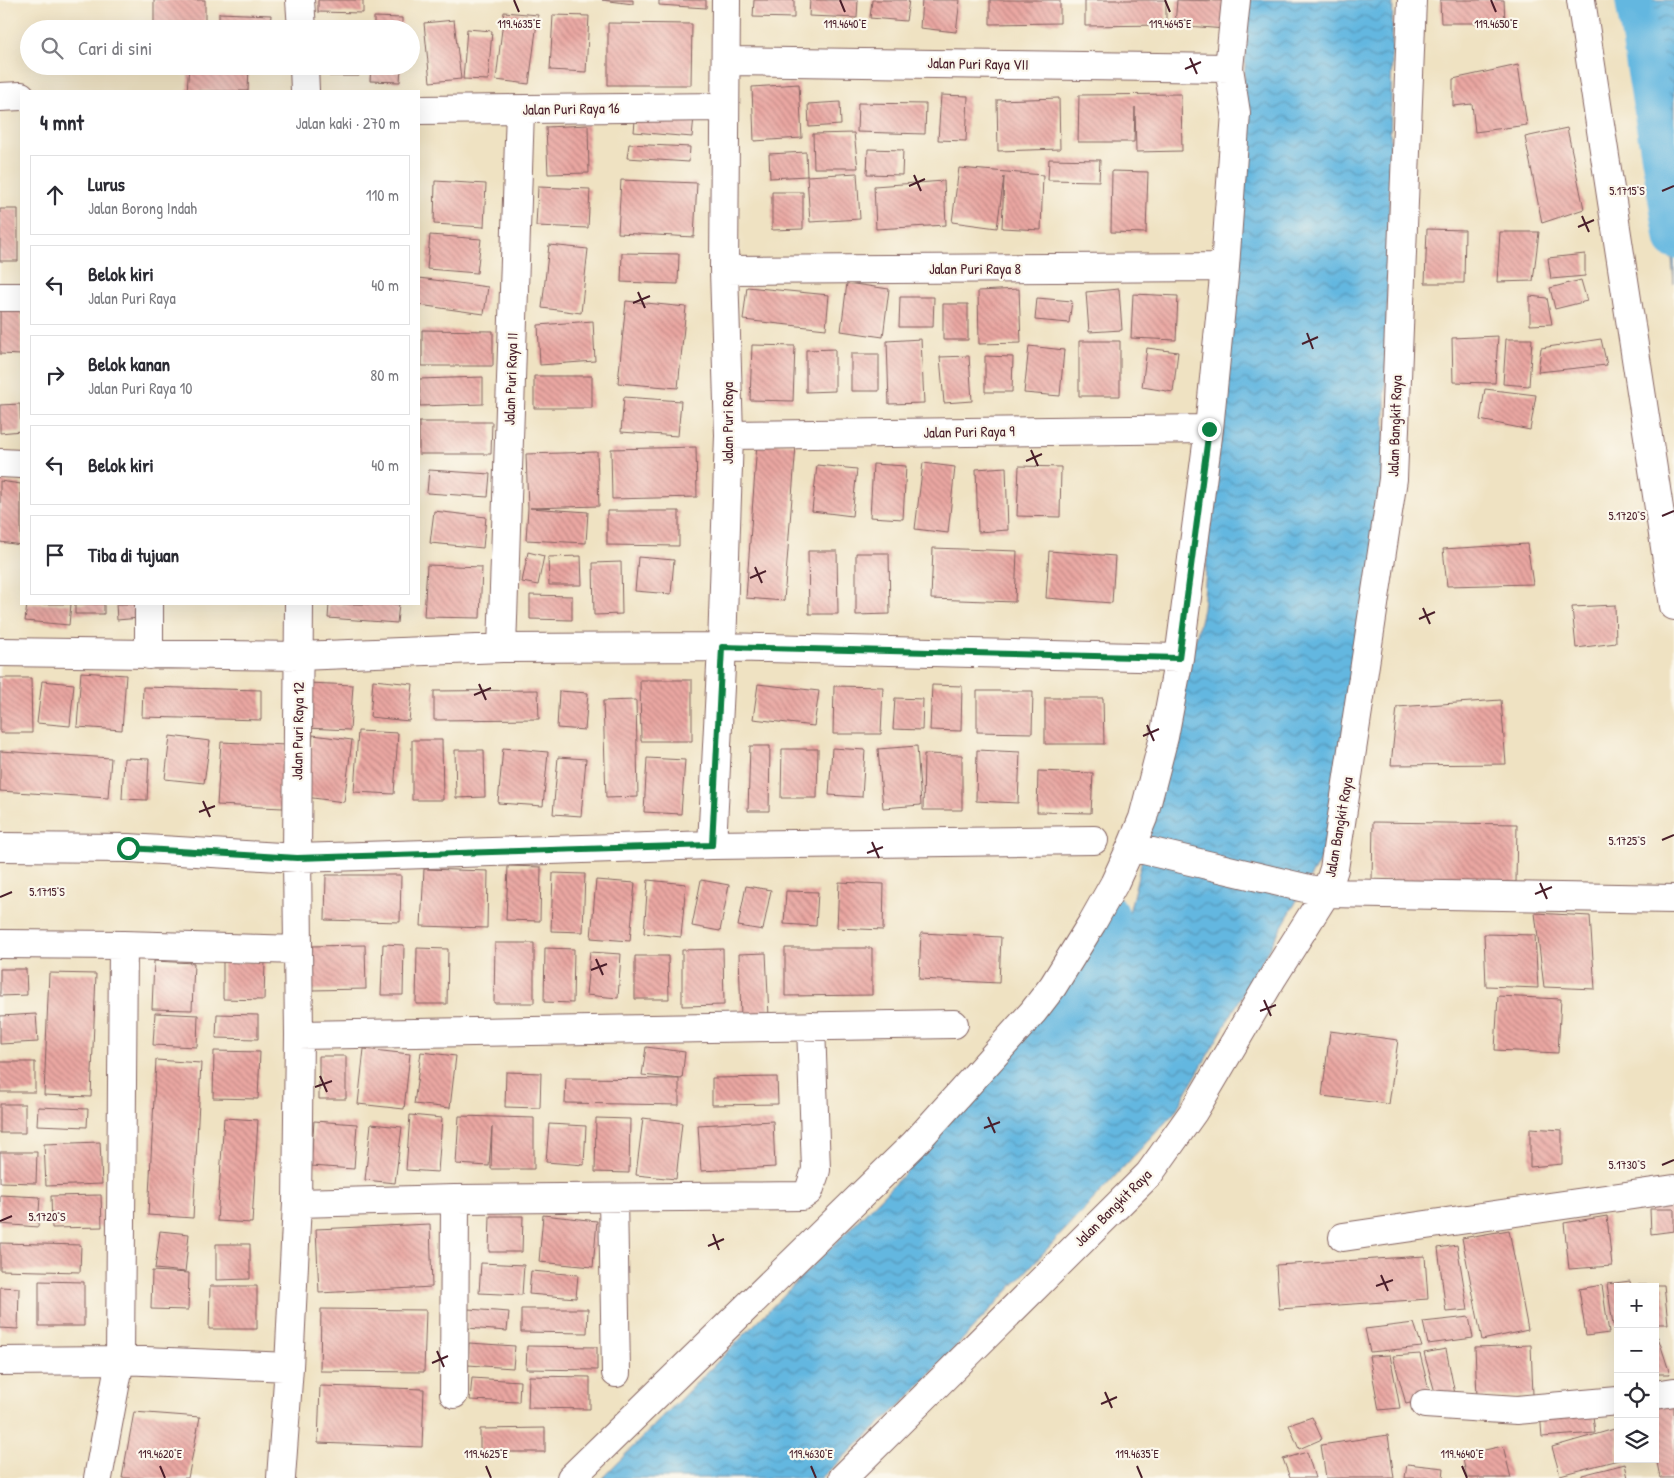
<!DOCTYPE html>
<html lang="id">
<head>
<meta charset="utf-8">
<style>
  :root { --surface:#fff; --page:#f2f2f3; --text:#2b2b33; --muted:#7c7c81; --line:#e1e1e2 }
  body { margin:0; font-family:"Patrick Hand",sans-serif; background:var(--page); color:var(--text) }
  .controls { position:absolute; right:15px; bottom:15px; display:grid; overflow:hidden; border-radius:0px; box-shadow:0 5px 20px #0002 }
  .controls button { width:45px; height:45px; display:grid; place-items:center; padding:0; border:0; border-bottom:1px solid var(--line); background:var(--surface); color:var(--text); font:25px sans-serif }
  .stop { position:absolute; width:15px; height:15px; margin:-11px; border:4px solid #0b8043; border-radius:50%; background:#fff }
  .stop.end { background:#0b8043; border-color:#fff; box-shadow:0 1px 5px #0008 }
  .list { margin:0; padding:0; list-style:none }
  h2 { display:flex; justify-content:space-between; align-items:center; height:65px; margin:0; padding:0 20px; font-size:21px }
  h2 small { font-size:16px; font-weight:400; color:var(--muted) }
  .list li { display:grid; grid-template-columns:32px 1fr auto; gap:15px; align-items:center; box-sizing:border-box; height:80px; margin:0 10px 10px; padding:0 10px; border:1px solid var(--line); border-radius:0px }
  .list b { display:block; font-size:19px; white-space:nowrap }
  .list p { margin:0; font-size:16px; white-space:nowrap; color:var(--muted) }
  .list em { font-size:16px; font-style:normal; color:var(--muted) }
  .icon { flex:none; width:28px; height:28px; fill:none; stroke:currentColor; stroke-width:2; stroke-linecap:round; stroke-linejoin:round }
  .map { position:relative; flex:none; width:1674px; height:1478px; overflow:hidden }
  .search { position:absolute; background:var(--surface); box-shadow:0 5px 20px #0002; left:20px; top:20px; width:400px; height:55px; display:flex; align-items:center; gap:12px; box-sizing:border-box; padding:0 18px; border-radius:28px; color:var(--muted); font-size:19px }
  .panel { position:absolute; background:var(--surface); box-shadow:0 5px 20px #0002; left:20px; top:90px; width:400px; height:515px; border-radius:0px }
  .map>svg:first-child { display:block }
</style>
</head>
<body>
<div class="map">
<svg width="1674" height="1478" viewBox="0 0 1674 1478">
  <defs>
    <pattern id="water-waves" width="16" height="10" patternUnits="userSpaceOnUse" patternTransform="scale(1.25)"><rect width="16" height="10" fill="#64b7e0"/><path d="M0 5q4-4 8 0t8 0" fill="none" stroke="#5494b6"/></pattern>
    <pattern id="building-back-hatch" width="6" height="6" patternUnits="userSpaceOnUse" patternTransform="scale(1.25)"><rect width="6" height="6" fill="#eaa7a2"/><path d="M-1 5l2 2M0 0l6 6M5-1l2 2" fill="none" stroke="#c08784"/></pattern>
  </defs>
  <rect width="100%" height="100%" fill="#fbf7ec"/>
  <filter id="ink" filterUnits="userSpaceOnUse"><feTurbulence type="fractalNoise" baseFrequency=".02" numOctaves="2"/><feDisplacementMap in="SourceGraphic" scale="10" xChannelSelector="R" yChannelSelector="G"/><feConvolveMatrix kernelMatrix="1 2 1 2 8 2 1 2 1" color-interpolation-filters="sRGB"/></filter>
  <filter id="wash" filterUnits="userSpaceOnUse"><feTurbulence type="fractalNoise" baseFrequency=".0096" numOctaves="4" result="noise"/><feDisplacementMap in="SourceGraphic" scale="20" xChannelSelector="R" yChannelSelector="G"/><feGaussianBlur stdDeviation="1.12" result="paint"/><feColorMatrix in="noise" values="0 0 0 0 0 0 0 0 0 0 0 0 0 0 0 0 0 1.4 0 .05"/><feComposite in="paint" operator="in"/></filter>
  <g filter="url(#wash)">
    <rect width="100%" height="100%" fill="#efe2c2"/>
    <!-- water -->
    <path fill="url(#water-waves)" stroke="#576b86" d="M1250,0H1393L1381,619L1326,850L1175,1112L906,1400L821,1478H602L909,1169L1129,913L1203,609Z
      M1649,0H1674V284L1653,14Z"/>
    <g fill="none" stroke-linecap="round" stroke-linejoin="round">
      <!-- canal -->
      <path stroke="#64b7e0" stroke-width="38" d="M1634,0L1674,240
        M1055,1015L1110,914"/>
    </g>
    <g id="blocks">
      <!-- building -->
      <path fill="url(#building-back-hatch)" d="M154,0H205V25L154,24Z
        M318,0H363V13L318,12Z
        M602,0H633V4Z
        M659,0H706V8L659,5Z
        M754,0H794V18L753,17Z
        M810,0H858L857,18L809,16Z
        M872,0H909L906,21L870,18Z
        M922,0H960L956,32L920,28Z
        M990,0H1060V23L990,24Z
        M1085,0H1166V25L1085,26Z
        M1177,0L1228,1L1225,29L1175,25Z
        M1440,0H1504L1505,23H1441Z
        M504,12L538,15L529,84L496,80Z
        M219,13L271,15L270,29H219Z
        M553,15L589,16L586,72L550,70Z
        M374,17L402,18V29H374Z
        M454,20L461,79L430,82L424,23Z
        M608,23L692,24L691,85H608Z
        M467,29L492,31L488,80L463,79Z
        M1518,65L1527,125L1475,132L1472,104L1453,106V79Z
        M189,66H249L248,91H187Z
        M328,66H359V76H329Z
        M371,66H401L400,82L370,81Z
        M799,84L802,138L754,141L752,87Z
        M1181,94L1182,151L1136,152L1135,107L1134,142H1078L1079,95Z
        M941,95L968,96L966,141L938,140Z
        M1059,98L1060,149L998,151L997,100Z
        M840,102L841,125L809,127L808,104Z
        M858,103L926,104L925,134L857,132Z
        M636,110L694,116L692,137L634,132Z
        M588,125L589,173L548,174L546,127Z
        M1567,128L1584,209L1542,223L1525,137Z
        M854,133L858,168H814L813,134Z
        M629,144L690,147L689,162L627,158Z
        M868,149L903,150L902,175L867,174Z
        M806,152L807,176L770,178L769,154Z
        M1049,159L1100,160L1099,181L1048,180Z
        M959,168L1043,175L1041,230L1002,228L1004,177L997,228L952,222Z
        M1112,171L1148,172L1146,233L1111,232Z
        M857,173L860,219L810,222L807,176Z
        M621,180L697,183L694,237L618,233Z
        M435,181L486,184L484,227L434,224Z
        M944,181L946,225L876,229L874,186Z
        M538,187L590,189L588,228L536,226Z
        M772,192H803V229L772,230Z
        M0,209H18V261H0Z
        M1427,229L1465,230L1464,283H1425Z
        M1500,232H1539L1533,281L1497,282Z
        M430,235L481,239L477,273L427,269Z
        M549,245L588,249L581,313L542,308Z
        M622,253L679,254L678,284L621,282Z
        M1585,254V276L1551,279L1548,258Z
        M419,278L488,287L484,314L419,305Z
        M1581,280L1587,301L1555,309L1550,288Z
        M847,283L889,289L883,337L841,331Z
        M747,287L829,295L826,329L743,320Z
        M1019,289L1021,343L979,344L978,291Z
        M1119,289L1122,330L1089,332L1086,292Z
        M1133,294L1178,296L1176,340L1131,338Z
        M1530,296L1547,298L1552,324L1530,325Z
        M900,297H934L933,327H899Z
        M1037,298L1072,301L1069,323L1035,320Z
        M626,301L686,307L678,388L618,383Z
        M943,304H968V340H943Z
        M0,307L21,308V355L0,354Z
        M593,321L595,361L540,365L538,325Z
        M422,330L493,331V366H422Z
        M1498,336L1495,383L1453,382L1452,338Z
        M921,339L924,403L889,404L887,341Z
        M1506,339H1532L1529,386L1503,384Z
        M1601,339L1607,365L1538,372L1541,348Z
        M1079,341H1120V396H1079Z
        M752,345L795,346L793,401L750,400Z
        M1029,346L1064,350L1060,396L1024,393Z
        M1147,348L1178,352L1173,392L1142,387Z
        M835,349V391L806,392V350Z
        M851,354H879V391H851Z
        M969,356L972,401L944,403L940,357Z
        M985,356L1013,357L1012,392H985Z
        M534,376H592V408H534Z
        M483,377V404L420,406L419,379Z
        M1485,389L1536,395L1530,430L1480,420Z
        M624,397L681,401L678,436L621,432Z
        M20,404L21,431L0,433V405Z
        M419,422H492L491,454H419Z
        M757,443L796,445L784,601L746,598Z
        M696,447L697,497L612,499L611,449Z
        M597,452L599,506L530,508L588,512L586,543L526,540L528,508L526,454Z
        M923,463L955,467L948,533L915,529Z
        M873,464L906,466L903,519L870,517Z
        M817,465L857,469L852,516L812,511Z
        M1019,466L1061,467L1060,517L1017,516Z
        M1006,467L1008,530L978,532L976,469Z
        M429,470L490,474L488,497L427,493Z
        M0,481L21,484V545L0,542Z
        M434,511L486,517L483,548L430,543Z
        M607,511H679V546L607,545Z
        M1527,544L1533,584L1447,586L1443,549Z
        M933,548L1017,551L1015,602L931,599Z
        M808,551H837L838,614H809Z
        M1049,551L1115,556L1112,603L1046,598Z
        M528,552L544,556L538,585L522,582Z
        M856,553H889L890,614L856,615Z
        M581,556L582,585H549L548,557Z
        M638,557L674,560L671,594L635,591Z
        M621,562L622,614L594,615L593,563Z
        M427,565L482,567L480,618L424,617Z
        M530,595L572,596V620L530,619Z
        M27,604H71L69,625L25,621Z
        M75,604H104V614H75Z
        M116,604H139L140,618L117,620Z
        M329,604H399L397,623L328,618Z
        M1615,605L1616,643L1576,648L1572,607Z
        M81,672L126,675L122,730L77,727Z
        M0,678H31L32,733H0Z
        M373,680L413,684L409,721L370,717Z
        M640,680H692V741H641Z
        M42,681L74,684L70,726L37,723Z
        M308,683L353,685L350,730L305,728Z
        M758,684L819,691L814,726L753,719Z
        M932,685L962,686L961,731L930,730Z
        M834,686L883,687L881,734H833Z
        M143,687L261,690V720L142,717Z
        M538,690L539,719L434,720V691Z
        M559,691L588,693L585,730L557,728Z
        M977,691H1033L1032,733L977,732Z
        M895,698L923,699L922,730L893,729Z
        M1045,698H1103L1104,744H1045Z
        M636,700L638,797L606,798L603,701Z
        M1501,700L1506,764L1391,765L1397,707Z
        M358,731L398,733L394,794L354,792Z
        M313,735L352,740L344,802L305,797Z
        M170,736L210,741L204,783L165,779Z
        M412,740H442L443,800H412Z
        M221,742L286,745L283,808L217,805Z
        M750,746H770L769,811H748Z
        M917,746L921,805L883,808L878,749Z
        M503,748L548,752L543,806L498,803Z
        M832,748L865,750L862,797L829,795Z
        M782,749H818L817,798H781Z
        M455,750H484L485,797L456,798Z
        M977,750L1020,752L1018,803L976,801Z
        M0,751L111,758L108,798L0,791Z
        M924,754L962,755V810H923Z
        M558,757L586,759L581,816L553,814Z
        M124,758L149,759L147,800L122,799Z
        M647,758L685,760L681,814L644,812Z
        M1038,771L1093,773L1091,813L1037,812Z
        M1373,822L1517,824L1516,882L1372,880Z
        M508,866L541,867L540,921L506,920Z
        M424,869L488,871L487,928L421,926Z
        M553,873L585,874L583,932L551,931Z
        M326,875H401L400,922L325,920Z
        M596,880L635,883L630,941L591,938Z
        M648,880L686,884L681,937L644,933Z
        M701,880L729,885L720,931L692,926Z
        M839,882L884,884L883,930L837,928Z
        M746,886L771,890L763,930L738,926Z
        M786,891L818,892L816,926L784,924Z
        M1535,913L1590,916L1595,989L1544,987Z
        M921,933L1001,937L999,983L919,979Z
        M1484,934L1535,935L1538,988L1486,986Z
        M495,943H534V1003H494Z
        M383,944L404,945L403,995H381Z
        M365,945L366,989L311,990V946Z
        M417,948L448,949L447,1004H416Z
        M545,948L574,949L573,1003L544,1002Z
        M785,948H872V995L785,996Z
        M723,949L724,1005L682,1006V950Z
        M590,952L621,954L618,998L586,995Z
        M766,953L769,1017L741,1018L739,954Z
        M635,956H668L669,999H635Z
        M154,961L194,963L192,1010L152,1009Z
        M223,962H265L264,1000L223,999Z
        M0,969H26L27,995L0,996Z
        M49,973L96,974L91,1097L44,1095Z
        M1498,996L1561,999L1558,1053L1495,1050Z
        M155,1013L198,1015L197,1047L153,1045Z
        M36,1014L38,1042L0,1044V1016Z
        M217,1014L258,1015V1039L216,1038Z
        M1330,1031L1398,1040L1389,1104L1322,1096Z
        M646,1047L685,1052L682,1079L642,1075Z
        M364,1049L410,1054L404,1109L358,1104Z
        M214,1051L260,1052L258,1099L213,1098Z
        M421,1052L456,1056L450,1108L414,1104Z
        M319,1056H346V1099H319Z
        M156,1060L201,1063L193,1218L148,1215Z
        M0,1062H35V1092H0Z
        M506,1072L541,1073L540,1108L505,1107Z
        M777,1077L778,1104L712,1105V1078Z
        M566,1078L679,1079V1105L565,1103Z
        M0,1104H25V1133H0Z
        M38,1107L88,1109L87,1127L37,1125Z
        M410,1115L442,1118L438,1172L406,1170Z
        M459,1116L534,1118V1169H491L492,1127L489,1166L456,1164Z
        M224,1118L258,1120L252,1223L217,1221Z
        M596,1118L630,1119L629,1173L595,1172Z
        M643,1118L682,1123L676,1179L636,1175Z
        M314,1121L357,1124L354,1169L311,1166Z
        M773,1121L775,1167L701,1171L698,1125Z
        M371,1124L402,1127L395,1183L365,1180Z
        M549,1124L586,1126L584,1165L546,1162Z
        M1530,1128L1562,1130V1164L1530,1167Z
        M100,1142L102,1184L46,1186L44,1144Z
        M0,1152H37L36,1183L0,1182Z
        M0,1195L40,1197L38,1227L0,1224Z
        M101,1195L102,1227L52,1228L51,1196Z
        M1650,1209H1674V1231L1651,1234Z
        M543,1215L597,1221L593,1267L539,1262Z
        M490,1216H523L522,1252H489Z
        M1607,1216L1612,1266L1569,1269L1564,1223Z
        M430,1224L432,1287L319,1293L316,1229Z
        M1509,1230L1528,1330L1482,1340L1462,1238Z
        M160,1231L189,1234L185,1272L155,1269Z
        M0,1243L81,1245L80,1272L0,1270Z
        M216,1244H250V1279L216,1280Z
        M1457,1245L1468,1310L1446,1312L1438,1248Z
        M1425,1256L1428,1299L1279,1309L1276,1265Z
        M481,1263L524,1265L522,1295L479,1293Z
        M152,1271L189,1273L188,1310L151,1309Z
        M531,1271L578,1275L576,1298L529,1294Z
        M39,1281L84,1282V1326H39Z
        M1630,1281L1631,1287H1618V1325H1613L1607,1284Z
        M1602,1285L1609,1333L1586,1336L1579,1289Z
        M1636,1285H1664L1668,1324H1655V1287H1636Z
        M210,1286H257V1329H209Z
        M0,1287L19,1288L18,1329L0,1328Z
        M321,1309L426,1310L424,1372L320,1371Z
        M468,1309L509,1312L507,1331L467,1328Z
        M521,1309H588L587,1333L521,1332Z
        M1469,1317L1473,1338L1428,1344L1423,1322Z
        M1414,1323L1422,1347L1370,1352L1365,1329Z
        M1655,1337H1658L1670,1374H1655Z
        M469,1343L515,1346L513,1368L468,1365Z
        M1531,1345L1533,1395L1477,1397L1475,1347Z
        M527,1346L597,1347V1370L526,1369Z
        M1446,1349L1455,1394L1436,1396L1424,1353Z
        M1420,1354L1431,1398L1406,1404L1393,1356Z
        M1390,1355L1400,1408L1379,1410L1369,1356Z
        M529,1376L590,1377V1409L528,1408Z
        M472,1378L520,1381L519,1402L470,1400Z
        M320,1386L424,1389L422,1447L318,1443Z
        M1674,1396V1478H1660L1655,1452V1399Z
        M1592,1407L1595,1433L1542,1437L1540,1412Z
        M134,1412L200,1417L188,1478H122Z
        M1312,1417L1322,1439L1299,1449L1289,1425Z
        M545,1428V1452H480V1429Z
        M1618,1428V1460L1560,1475L1552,1447Z
        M1388,1435L1394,1478H1326L1321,1445Z
        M1503,1446L1511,1478H1467L1462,1455Z
        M1307,1452L1315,1478H1290L1283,1459Z
        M1407,1464L1444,1468L1443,1478H1405Z
        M1625,1464L1628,1478H1582V1475Z"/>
    </g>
  </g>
  <g filter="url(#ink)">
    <use href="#blocks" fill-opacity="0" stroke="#846360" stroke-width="1"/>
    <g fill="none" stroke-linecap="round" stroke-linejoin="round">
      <defs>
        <path id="minor" d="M300,0L302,29
          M1581,0L1674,606
          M726,61L1229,68
          M304,66L305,91
          M0,97L21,96
          M419,110L724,107
          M724,270L1225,267
          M0,297H21
          M729,435L1209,429
          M0,463L21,464
          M502,648L520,110
          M0,652L299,656L502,648L722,647L1179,658
          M149,655V604
          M712,845L722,647L729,435L724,270L726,0
          M0,847L128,848L297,858L712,845L1094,840
          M1131,847L1326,893L1674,899
          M0,944L123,945
          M299,1035L954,1024
          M613,1198L616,1373
          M297,1203L455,1199L802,1196L809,1191L816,1170L811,1026
          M1343,1237L1674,1189
          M0,1361L120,1360L289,1367
          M454,1394L455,1199
          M1655,1395L1674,1392
          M1425,1404L1517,1410L1618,1401
          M98,1478L120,1360L123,945L298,950
          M281,1478L289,1367L297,1203L299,1035L297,858L299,604
          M571,1478L914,1144L1033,1012L1053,986L1092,923L1114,884L1131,847L1143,818L1164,737L1179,658L1209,429L1225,267L1236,113L1229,68L1236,0
          M843,1478L1149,1174L1194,1111L1273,977L1326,893L1334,869L1393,479L1412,0"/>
      </defs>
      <!-- minor casing -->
      <use href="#minor" stroke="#846360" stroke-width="30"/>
      <!-- minor -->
      <use href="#minor" stroke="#fff" stroke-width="28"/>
    </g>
  </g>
  <g fill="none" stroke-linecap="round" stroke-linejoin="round" filter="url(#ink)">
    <!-- route -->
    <path stroke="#0b8043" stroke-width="6" d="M128,848L297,858L712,845L722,647L1179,658L1209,429"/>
  </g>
  <!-- ticks -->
  <path fill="none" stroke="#4a1f2b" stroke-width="2" d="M514,0L519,12M840,0L845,12M1165,0L1170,12M1491,0L1496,12M1190,58L1197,74M1185,69L1201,62M914,175L921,191M909,186L925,179M1662,191L1674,186M1582,216L1589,232M1578,227L1594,220M638,292L645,308M633,303L650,296M1307,333L1313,349M1302,344L1318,337M1031,450L1038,466M1026,461L1042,454M1662,516L1674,511M755,567L762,583M750,578L766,571M1423,608L1430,624M1419,619L1435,612M479,684L486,700M474,695L491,688M1147,725L1154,741M1143,736L1159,729M203,801L210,817M199,812L215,806M1662,840L1674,835M872,842L879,858M867,853L883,847M1540,883L1547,899M1535,894L1552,887M0,897L12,892M596,959L603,975M591,970L607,964M1264,1000L1271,1016M1260,1011L1276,1005M320,1076L327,1092M315,1087L332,1081M988,1117L995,1133M984,1128L1000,1122M1662,1165L1674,1160M0,1221L12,1216M713,1234L719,1250M708,1246L724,1239M1381,1275L1388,1291M1376,1286L1393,1280M437,1351L444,1367M432,1363L448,1356M1105,1392L1112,1408M1101,1404L1117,1397M160,1466L165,1478M486,1466L491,1478M811,1466L816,1478M1137,1466L1142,1478M1462,1466L1467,1478"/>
  <g text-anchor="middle" stroke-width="4.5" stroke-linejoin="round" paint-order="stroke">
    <!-- street labels -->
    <g font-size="15" fill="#4a1f2b" stroke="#fbf7ec">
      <text transform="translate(978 64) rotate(1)" y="5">Jalan Puri Raya VII</text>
      <text transform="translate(571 109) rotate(-1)" y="5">Jalan Puri Raya 16</text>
      <text x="975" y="274">Jalan Puri Raya 8</text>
      <text transform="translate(511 379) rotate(-88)" y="5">Jalan Puri Raya II</text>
      <text transform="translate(728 423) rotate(-90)" y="5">Jalan Puri Raya</text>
      <text transform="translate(1395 426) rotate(-88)" y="5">Jalan Bangkit Raya</text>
      <text transform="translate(969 432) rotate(-1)" y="5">Jalan Puri Raya 9</text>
      <text transform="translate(298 731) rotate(-89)" y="5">Jalan Puri Raya 12</text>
      <text transform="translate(1339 827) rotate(-80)" y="5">Jalan Bangkit Raya</text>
      <text transform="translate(1113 1208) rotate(-45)" y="5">Jalan Bangkit Raya</text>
    </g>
  </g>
  <g font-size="12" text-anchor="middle" fill="#4a1f2b" stroke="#fbf7ec" stroke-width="4.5" stroke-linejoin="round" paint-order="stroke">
    <text x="519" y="28">119.4635°E</text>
    <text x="845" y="28">119.4640°E</text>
    <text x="1170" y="28">119.4645°E</text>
    <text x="1496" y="28">119.4650°E</text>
    <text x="1627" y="195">5.1715°S</text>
    <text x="1627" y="520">5.1720°S</text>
    <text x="1627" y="845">5.1725°S</text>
    <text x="47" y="896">5.1715°S</text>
    <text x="1627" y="1169">5.1730°S</text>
    <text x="47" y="1221">5.1720°S</text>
    <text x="160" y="1458">119.4620°E</text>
    <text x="486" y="1458">119.4625°E</text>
    <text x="811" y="1458">119.4630°E</text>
    <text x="1137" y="1458">119.4635°E</text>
    <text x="1462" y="1458">119.4640°E</text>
  </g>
</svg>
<div class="controls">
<button>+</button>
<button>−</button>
<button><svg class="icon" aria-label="locate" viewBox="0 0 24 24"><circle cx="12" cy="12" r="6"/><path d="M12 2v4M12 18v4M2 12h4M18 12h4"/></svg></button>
<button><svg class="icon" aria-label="layers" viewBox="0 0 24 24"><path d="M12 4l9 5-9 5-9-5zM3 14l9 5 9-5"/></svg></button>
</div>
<div class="stop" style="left:128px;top:848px"></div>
<div class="stop end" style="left:1209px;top:429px"></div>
<div class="search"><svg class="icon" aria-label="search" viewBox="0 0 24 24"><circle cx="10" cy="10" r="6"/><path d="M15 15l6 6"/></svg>Cari di sini</div>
<section class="panel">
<h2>4 mnt<small>Jalan kaki · 270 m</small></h2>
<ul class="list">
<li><svg class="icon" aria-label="ahead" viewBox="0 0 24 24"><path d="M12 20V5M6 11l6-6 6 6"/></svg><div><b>Lurus</b><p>Jalan Borong Indah</p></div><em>110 m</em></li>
<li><svg class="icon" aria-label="left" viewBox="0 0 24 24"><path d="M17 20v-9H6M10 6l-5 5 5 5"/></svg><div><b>Belok kiri</b><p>Jalan Puri Raya</p></div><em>40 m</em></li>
<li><svg class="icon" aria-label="right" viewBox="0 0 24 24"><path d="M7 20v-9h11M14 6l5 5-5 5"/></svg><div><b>Belok kanan</b><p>Jalan Puri Raya 10</p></div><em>80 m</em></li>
<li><svg class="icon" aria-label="left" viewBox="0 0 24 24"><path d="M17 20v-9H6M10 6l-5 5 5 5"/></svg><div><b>Belok kiri</b></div><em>40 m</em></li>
<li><svg class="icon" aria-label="arrive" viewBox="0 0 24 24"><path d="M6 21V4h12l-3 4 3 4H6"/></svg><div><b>Tiba di tujuan</b></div></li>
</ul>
</section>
</div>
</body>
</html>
